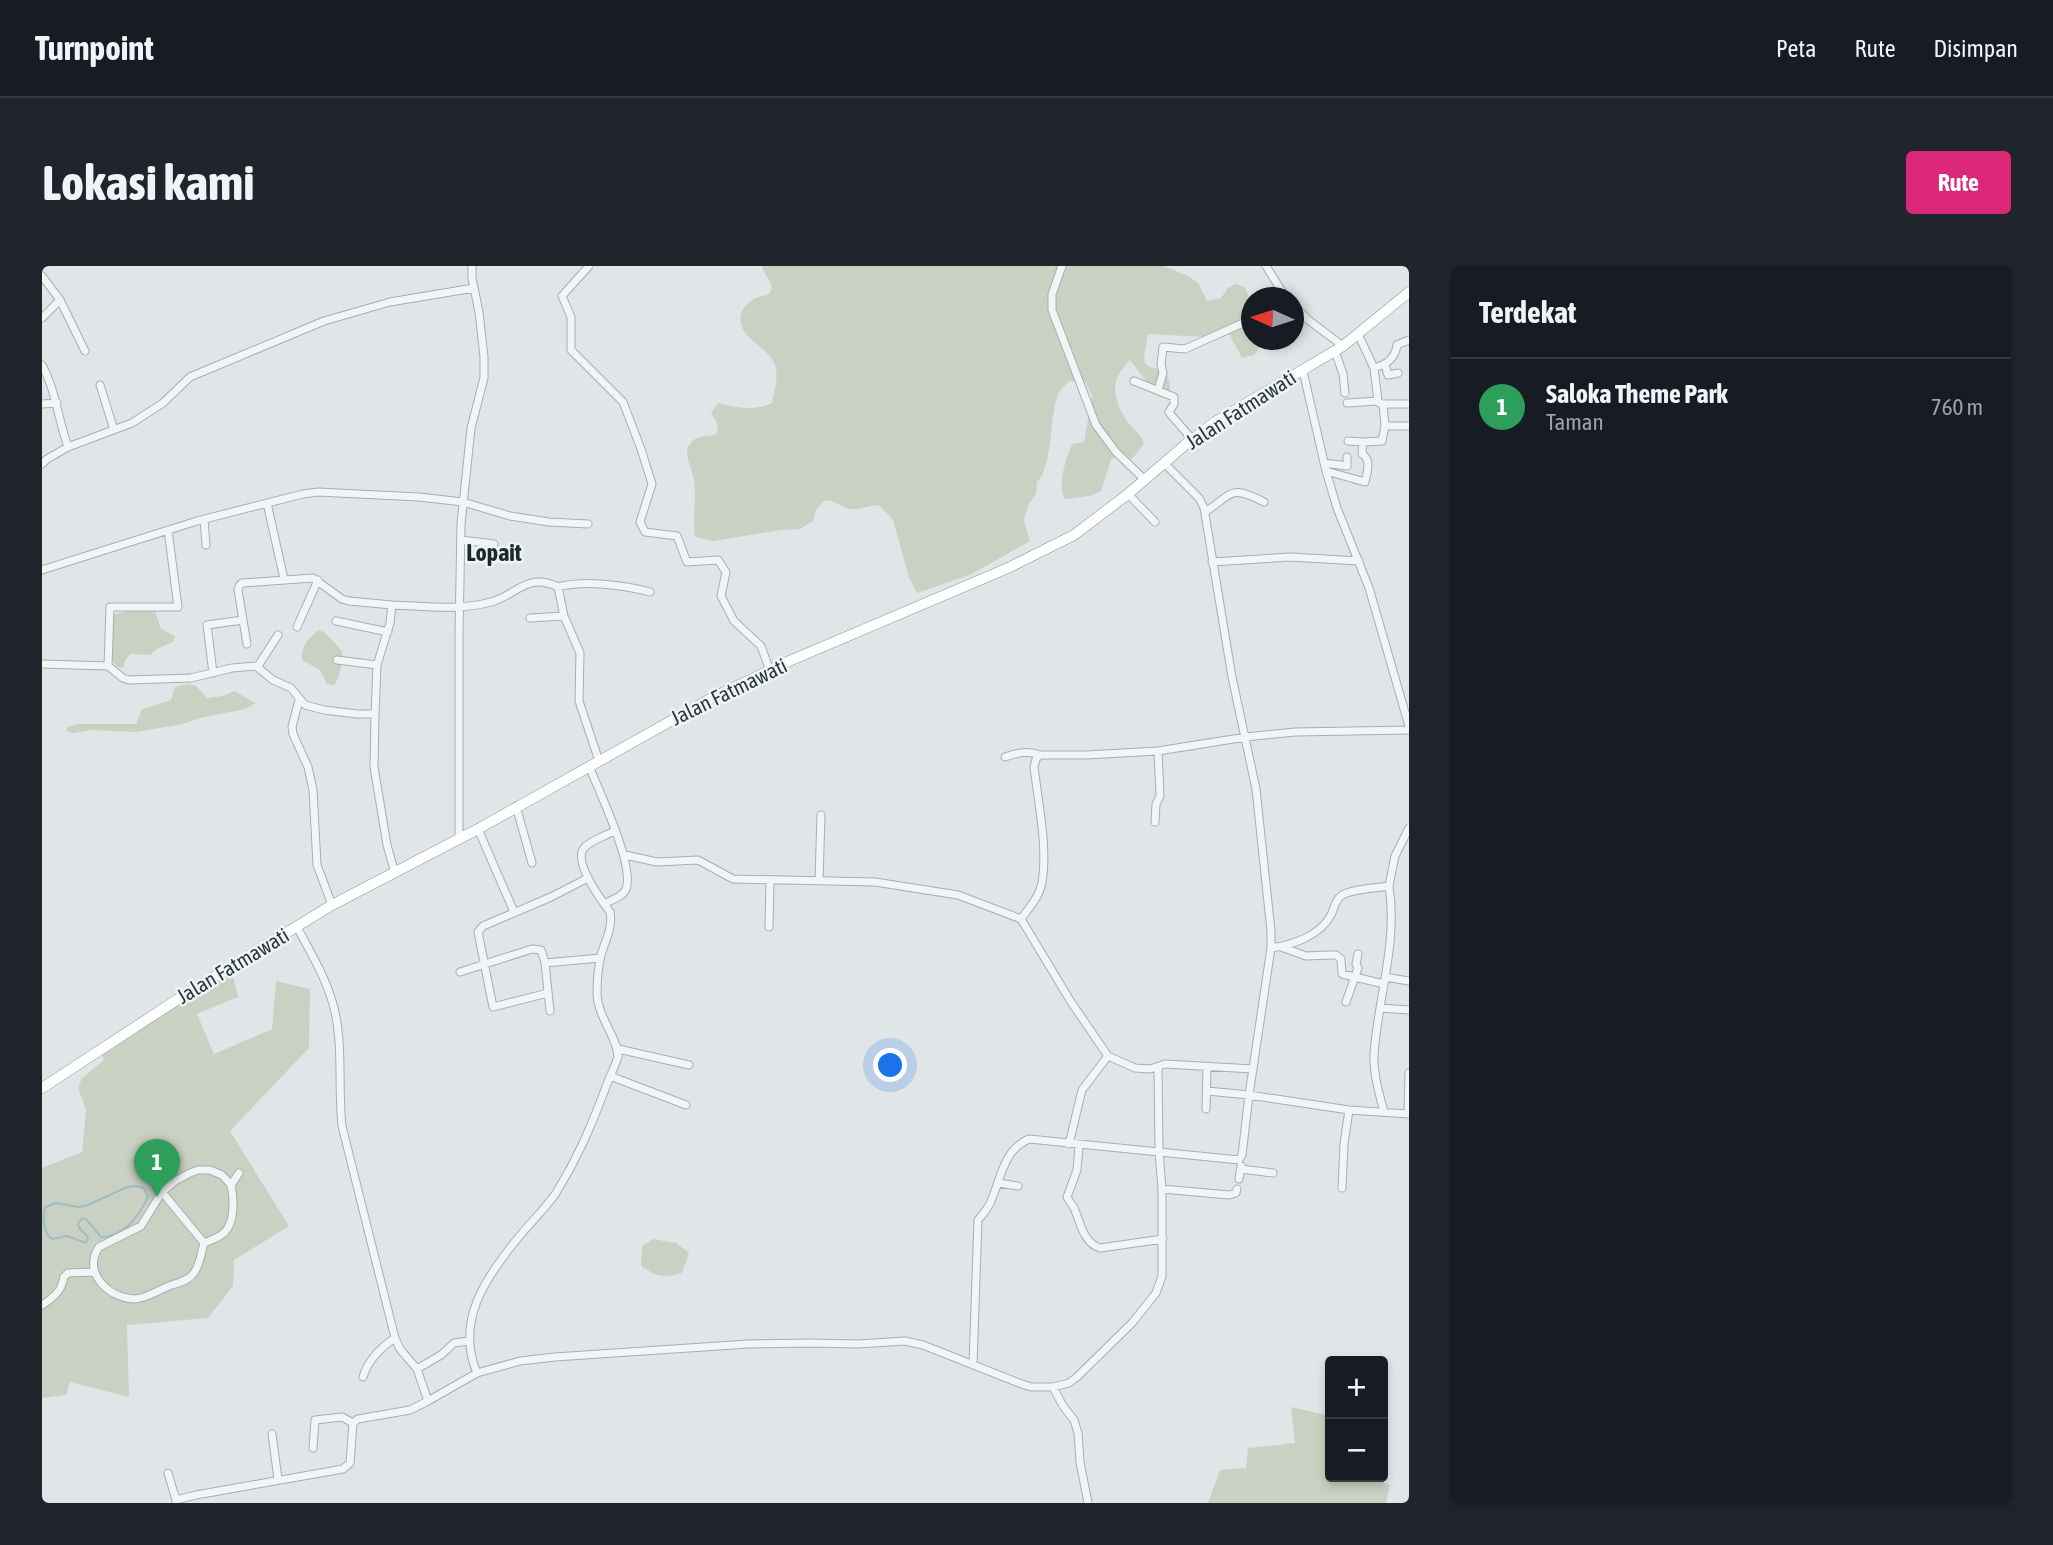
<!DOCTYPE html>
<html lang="id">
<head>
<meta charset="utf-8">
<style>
  :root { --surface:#171b24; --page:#20242c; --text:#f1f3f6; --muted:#9ea1a6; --line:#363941; --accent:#db2777 }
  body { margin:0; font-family:"Asap Condensed",sans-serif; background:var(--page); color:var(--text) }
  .controls { position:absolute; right:21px; bottom:21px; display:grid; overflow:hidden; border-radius:7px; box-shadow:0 4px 10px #0003 }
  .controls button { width:63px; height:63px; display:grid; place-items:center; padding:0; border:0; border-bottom:2px solid var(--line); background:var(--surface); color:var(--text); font:35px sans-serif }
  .compass { position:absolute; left:1199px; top:21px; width:63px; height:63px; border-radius:50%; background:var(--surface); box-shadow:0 4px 10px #0003; rotate:273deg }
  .you { position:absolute; left:849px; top:800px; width:24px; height:24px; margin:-18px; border:5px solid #fff; border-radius:50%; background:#1a73e8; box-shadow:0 0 0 10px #1a73e833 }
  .badge { display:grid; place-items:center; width:46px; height:46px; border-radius:50%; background:var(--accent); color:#fff; font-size:23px; font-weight:700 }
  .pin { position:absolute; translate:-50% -58px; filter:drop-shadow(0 2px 4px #0008) }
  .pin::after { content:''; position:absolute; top:37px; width:24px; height:21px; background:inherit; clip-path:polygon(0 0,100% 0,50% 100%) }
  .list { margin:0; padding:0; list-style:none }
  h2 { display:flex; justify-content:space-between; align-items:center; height:91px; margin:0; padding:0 28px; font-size:30px }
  h2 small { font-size:23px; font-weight:400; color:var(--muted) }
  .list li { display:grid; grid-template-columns:46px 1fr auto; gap:21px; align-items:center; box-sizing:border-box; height:98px; padding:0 28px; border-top:2px solid var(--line) }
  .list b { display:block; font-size:26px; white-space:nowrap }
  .list p { margin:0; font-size:23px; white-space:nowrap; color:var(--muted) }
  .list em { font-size:23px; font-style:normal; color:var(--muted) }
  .map { position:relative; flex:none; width:1367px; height:1237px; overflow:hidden; border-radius:7px }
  header { display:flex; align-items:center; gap:42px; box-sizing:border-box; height:98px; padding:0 35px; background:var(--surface); border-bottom:2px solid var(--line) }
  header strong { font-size:33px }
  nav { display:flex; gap:38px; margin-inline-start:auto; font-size:24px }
  .intro { display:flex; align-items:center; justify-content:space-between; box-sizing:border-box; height:168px; padding:0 42px }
  h1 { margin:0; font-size:49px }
  .button { padding:18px 32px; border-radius:7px; background:var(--accent); color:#fff; font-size:24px; font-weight:700 }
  main { display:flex; gap:42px; padding:0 42px }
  aside { flex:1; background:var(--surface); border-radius:7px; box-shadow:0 4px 10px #0003 }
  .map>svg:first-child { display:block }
</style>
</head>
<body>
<header>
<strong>Turnpoint</strong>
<nav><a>Peta</a><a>Rute</a><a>Disimpan</a></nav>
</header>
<div class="intro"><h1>Lokasi kami</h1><a class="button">Rute</a></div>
<main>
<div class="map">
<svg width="1367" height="1237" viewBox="0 0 1367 1237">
  <rect width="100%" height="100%" fill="#e0e6e8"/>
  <!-- green -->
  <path fill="#cbd1c2" d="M720,0H1122L1146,10L1156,17L1165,35L1179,32L1186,22L1194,18L1203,21L1209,36L1210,74H1215L1216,84L1212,89L1200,92L1186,66L1163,71L1106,68L1102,91L1103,97L1108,101L1124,105L1128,118V124L1115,125L1108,120L1088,94C1083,100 1077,106 1075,113C1069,127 1079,149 1089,160C1094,166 1100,169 1102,177L1091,192L1088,193L1079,185L1069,194L1059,225L1048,230L1022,233C1016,216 1023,195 1030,178L1042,176L1050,130L1044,117L1027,115C1024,119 1018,124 1016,129C1007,151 1011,201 995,216L994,228L987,238L983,249L982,255L988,275L930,308L875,327L867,312L851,254L837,239C828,239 818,244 809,243C798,242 793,233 782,235L774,244L771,255L758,263L740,264L671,275L653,271C650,252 655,234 652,215C651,204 640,188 648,178C654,169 664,171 673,169C679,159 674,156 669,147L676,137C695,142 712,145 730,137C732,126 737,111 733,99C725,78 691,71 700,45C702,40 711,32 716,31C720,30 724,30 727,28C734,16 722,11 720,0Z
    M102,343L113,345L119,363L133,370L131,376L115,383L108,389L88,388L84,393L81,402L75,401L70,394L71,348Z
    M277,364C286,366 293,378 300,385C300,396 299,410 292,419L285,418L278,404L260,394C259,381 266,371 277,364Z
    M147,418L154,420L165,432L181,430L192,425L214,437L203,443L158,452L141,458L93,466L49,464L31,467L25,465V461L36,458H94L100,443L129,434L133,421Z
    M189,702L196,731L155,748L172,788L230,763L234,715L268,723L267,782L188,865L247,960L192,994L191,1020L166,1052L85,1059L87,1131L28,1116L24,1129L0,1132V902L40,886L44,844L36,822L40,812L62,794L58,787Z
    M611,973L634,977L647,987L640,1007C620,1012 616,1011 599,1000L600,980Z
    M1249,1141L1288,1150V1211H1326L1348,1219L1344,1237H1166L1178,1204L1204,1202L1206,1182L1253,1177Z"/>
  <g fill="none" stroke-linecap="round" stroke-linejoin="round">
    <!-- stream -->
    <path stroke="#9ebec5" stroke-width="2" d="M94,920L102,922L106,931C97,950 82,971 59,971L44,953L40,952L36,958L38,963L46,971L44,977L25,970L10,973C0,966 1,952 3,941L14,937L36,941L46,939L85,921Z"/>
    <defs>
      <path id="minor" d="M547,0L520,30L529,51V84L581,136L599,183L610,218L598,256L603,266L635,270L645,296L676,294L684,306L679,330L692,355L719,380L728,405
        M1020,0L1010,28V44L1054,159L1074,186L1103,214
        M1224,0L1244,32
        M0,10L18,34L43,85
        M1252,39L1265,53L1301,80
        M0,52L18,34
        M1293,85L1301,108L1303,127
        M0,99C14,125 16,153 26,181
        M1343,99L1346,109L1356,107
        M1332,102C1345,98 1353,93 1355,79L1367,74
        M1261,105L1284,205L1295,242L1327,322L1367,460
        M1092,115L1132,131V138L1127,146L1129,149L1150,173
        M58,119L72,164
        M1116,124L1121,107L1119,98L1121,81L1143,83L1210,53
        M1305,137L1336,135
        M0,138L15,137
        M1341,138H1367
        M1343,160H1367
        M1306,175L1321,176
        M1122,197L1157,232L1162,242L1190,411L1214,523L1229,665V682L1207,829L1307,844L1367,848
        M1282,197L1305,200V191
        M0,198L5,193L26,181L90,157L121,137L148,111L282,55L348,36L432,22
        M1284,205L1323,216C1325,206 1330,194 1320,188L1321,176L1340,175L1343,160L1341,138L1337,137L1336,135L1332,102L1316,68
        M1086,228L1113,256
        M225,237L242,313
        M1163,246C1191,228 1187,218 1222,236
        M162,253L164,279
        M419,274L452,278
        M1170,296L1248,291L1317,295
        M0,304L155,255L261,228L276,226L377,231L421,236L468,250L507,256L546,258
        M516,321C543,314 581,319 608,326
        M488,352L522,350
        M201,354L205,378
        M294,355L346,366
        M255,361L276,314
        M295,394L335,399
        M0,398L66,400L81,412L87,414L149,412L190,402L214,400L231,414L249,422L263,439L282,444L315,448H333L332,501L345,579L353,607
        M66,400L68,341H136L126,264
        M216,400L236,369
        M171,407L165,359L201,354L196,324L197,320L200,317L271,312L300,333L307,335L350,339
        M257,434L250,461L251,468L266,501L271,524L275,599L290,639
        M333,448L335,399L348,357L350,339C383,340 416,345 449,336C475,329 485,306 516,321L522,350L538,387L537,435L557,495
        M963,491C975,487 987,484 998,489
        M547,500C557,525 593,600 584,623C581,631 569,634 562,638
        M474,540L490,597
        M1113,556L1114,538L1118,530L1116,485
        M436,563L472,646
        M417,572V368L419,258L429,162L442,112V91L437,46L430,12V0
        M583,589L615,596L656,594L691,613L833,616L916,629L979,653L1029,736L1066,790L1093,802L1108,803L1123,798L1211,803
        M777,614L779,549
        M979,653C987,642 998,630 1000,616C1006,582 996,535 992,501L994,493L998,489H1044L1116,485L1204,471L1253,466L1367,464
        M255,661C270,689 286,715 293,746C301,782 296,822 300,860L353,1072L358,1083L375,1103L386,1135
        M727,661L728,615
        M1239,681L1264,690L1288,689H1294L1299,693L1300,708L1342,718
        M1229,682C1250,679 1278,670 1289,649C1292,643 1293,634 1299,630C1307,623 1336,622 1347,620L1353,590L1367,562
        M503,697L558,692
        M418,706L490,683L499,684L503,697L508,745
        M1343,711L1367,715
        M506,727L451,741L436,666L441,660L509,631L546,612
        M1304,736L1316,702L1314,698L1316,688
        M1338,742L1367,744
        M576,783L647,799
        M568,810L644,839
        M1164,843L1165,802
        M1342,846C1337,827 1331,807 1332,788C1336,732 1356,676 1347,620
        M1366,848L1367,807
        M1027,878L1040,824L1066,790
        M1037,880L1035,904L1025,931C1027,935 1030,938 1032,942C1038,955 1041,977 1058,982L1121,973
        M1199,903L1231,907
        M1197,913L1199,900
        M956,917L976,920
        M1300,922L1302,878L1307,844
        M1120,923L1187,929L1194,927L1195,923
        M120,926L162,977C169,974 177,972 183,966C193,955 192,933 189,919L197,907
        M162,977C159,987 158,1000 151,1008C146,1015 135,1017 127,1020C116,1024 104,1033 92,1033C66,1032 40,1006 57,981L99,960L120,926L133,915L148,907L156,904H168L180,909L189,919
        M0,1039C7,1035 18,1026 20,1018C24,1007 18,1015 26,1007L52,1006
        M931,1099L936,954C941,948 946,943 949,935C959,913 961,884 987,873L1197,894L1200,889L1207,829L1165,825
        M375,1103L399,1089L412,1077L427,1075
        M435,1107L478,1095L513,1091L706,1078L768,1077L816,1078L863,1075L881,1079L977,1117L989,1121H1011L1027,1117L1035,1111L1090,1057L1114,1027L1120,1010V923L1117,885L1116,802
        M321,1111C326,1094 338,1082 353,1072
        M1011,1121L1021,1140L1032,1154L1036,1167L1038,1196L1046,1237
        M230,1168L236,1213
        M271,1182L273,1154L300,1151L311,1157
        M126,1207L134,1234
        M134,1237V1234L154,1229L301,1203L308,1197L311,1157L316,1153L368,1144L386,1135L435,1107C413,1055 444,1011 476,972C488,957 503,943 514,927C535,893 548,863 562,826C566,814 572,803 576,791C576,772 556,752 555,728C555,716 556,701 559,689C563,675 571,662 568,646C560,635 529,594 543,581C550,574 563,570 572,565"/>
      <path id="highway" d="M0,822L136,733L290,639L436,563L668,433L745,396L966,302L1032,269L1086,228L1143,179L1173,156L1301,80L1367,26"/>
    </defs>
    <!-- minor casing -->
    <use href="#minor" stroke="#a6aeb2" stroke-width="9"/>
    <!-- highway casing -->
    <use href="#highway" stroke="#89989d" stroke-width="11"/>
    <!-- minor -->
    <use href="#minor" stroke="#f2f5f6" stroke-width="7"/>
    <!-- highway -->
    <use href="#highway" stroke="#fff" stroke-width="10"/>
  </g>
  <g text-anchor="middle" stroke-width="5" stroke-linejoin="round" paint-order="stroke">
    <!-- street labels -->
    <g font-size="21" fill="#2a383e" stroke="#eff4f5">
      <text transform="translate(1199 144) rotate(-33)" y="7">Jalan Fatmawati</text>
      <text transform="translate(687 426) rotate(-26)" y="7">Jalan Fatmawati</text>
      <text transform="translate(191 700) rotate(-31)" y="7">Jalan Fatmawati</text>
    </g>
    <!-- quarter labels -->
    <g font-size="24" font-weight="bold" fill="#1c292f" stroke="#eff4f5">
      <text x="452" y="295">Lopait</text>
    </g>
  </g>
</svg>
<div class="controls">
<button>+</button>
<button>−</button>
</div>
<svg class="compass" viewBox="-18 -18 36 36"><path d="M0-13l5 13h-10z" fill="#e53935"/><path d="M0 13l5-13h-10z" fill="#9ea1a6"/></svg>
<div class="you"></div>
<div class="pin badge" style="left:115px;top:931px;background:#2e9e5b">1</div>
</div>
<aside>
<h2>Terdekat<small></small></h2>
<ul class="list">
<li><span class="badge" style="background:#2e9e5b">1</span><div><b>Saloka Theme Park</b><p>Taman</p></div><em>760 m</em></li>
</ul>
</aside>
</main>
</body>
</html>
